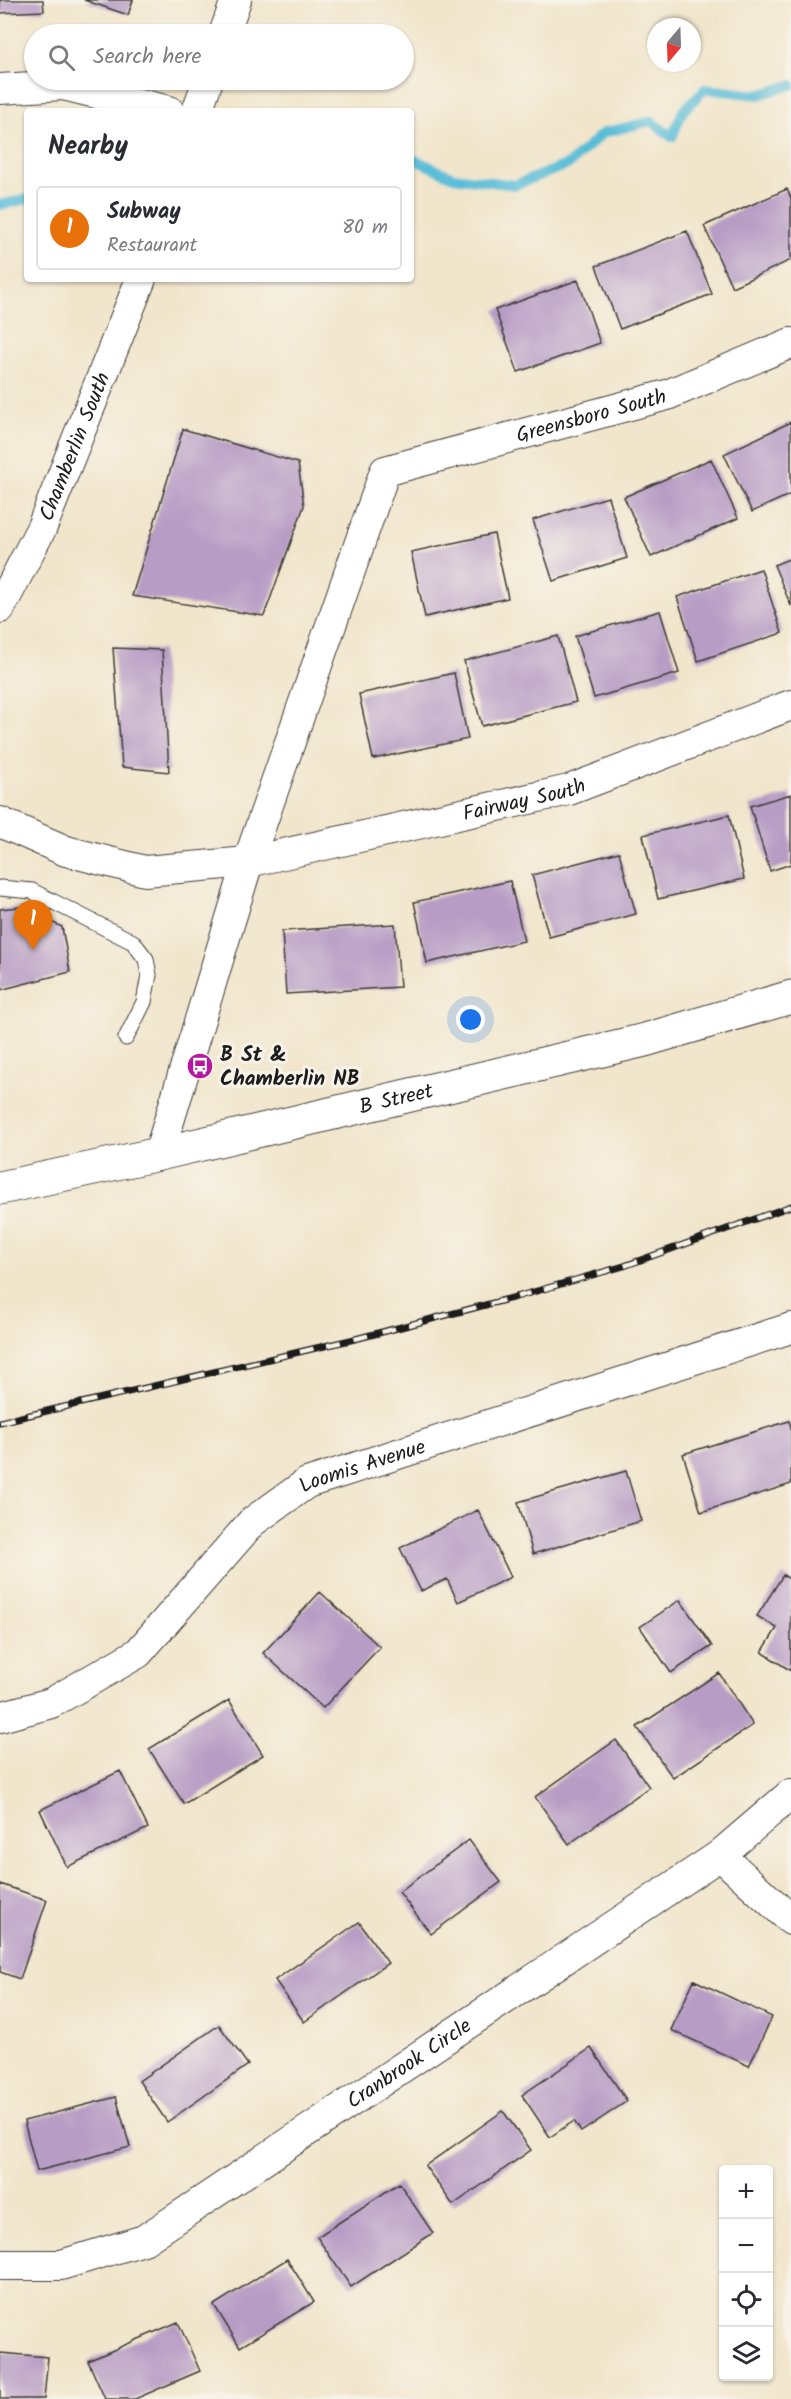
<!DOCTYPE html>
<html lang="en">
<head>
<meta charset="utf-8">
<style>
  :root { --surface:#fff; --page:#f2f2f3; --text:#2b2b33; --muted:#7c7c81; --line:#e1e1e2; --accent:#0b8043 }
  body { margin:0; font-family:Kalam,sans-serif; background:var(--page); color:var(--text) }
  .controls { position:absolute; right:18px; bottom:18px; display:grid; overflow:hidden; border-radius:6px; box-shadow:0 2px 4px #0004 }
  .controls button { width:54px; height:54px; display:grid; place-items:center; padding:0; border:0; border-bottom:2px solid var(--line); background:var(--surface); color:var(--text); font:30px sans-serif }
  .compass { position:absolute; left:647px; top:18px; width:54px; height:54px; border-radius:50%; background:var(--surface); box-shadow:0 2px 4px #0004; rotate:199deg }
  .you { position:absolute; left:471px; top:1020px; width:21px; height:21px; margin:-15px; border:4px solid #fff; border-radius:50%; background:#1a73e8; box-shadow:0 0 0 9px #1a73e833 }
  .badge { display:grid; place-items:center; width:39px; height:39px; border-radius:50%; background:var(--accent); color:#fff; font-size:20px; font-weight:700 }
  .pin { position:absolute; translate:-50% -50px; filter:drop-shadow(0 2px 3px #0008) }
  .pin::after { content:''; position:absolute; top:32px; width:21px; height:18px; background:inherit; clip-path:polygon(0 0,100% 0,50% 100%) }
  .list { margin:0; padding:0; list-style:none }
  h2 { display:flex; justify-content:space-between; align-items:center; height:78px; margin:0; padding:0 24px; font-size:26px }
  h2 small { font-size:20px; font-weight:400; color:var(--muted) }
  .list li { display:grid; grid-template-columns:39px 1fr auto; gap:18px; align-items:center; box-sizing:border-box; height:84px; margin:0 12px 12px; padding:0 12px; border:2px solid var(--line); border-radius:6px }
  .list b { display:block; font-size:22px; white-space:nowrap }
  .list p { margin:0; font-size:20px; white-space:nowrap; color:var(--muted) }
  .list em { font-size:20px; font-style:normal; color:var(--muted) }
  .icon { flex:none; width:33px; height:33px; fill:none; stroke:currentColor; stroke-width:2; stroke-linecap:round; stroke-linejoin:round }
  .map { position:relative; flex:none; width:791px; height:2399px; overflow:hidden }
  .search { position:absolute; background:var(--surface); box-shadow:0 2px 4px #0004; left:24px; top:24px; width:390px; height:66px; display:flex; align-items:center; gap:15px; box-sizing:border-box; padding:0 21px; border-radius:33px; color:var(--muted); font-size:22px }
  .panel { position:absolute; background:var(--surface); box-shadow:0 2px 4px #0004; left:24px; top:108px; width:390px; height:174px; border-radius:6px }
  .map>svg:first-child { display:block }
</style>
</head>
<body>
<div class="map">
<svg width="791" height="2399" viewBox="0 0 791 2399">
  <rect width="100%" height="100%" fill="#f7f3e8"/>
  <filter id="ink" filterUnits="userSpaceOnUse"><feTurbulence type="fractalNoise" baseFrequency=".0167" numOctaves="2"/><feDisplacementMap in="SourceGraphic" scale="12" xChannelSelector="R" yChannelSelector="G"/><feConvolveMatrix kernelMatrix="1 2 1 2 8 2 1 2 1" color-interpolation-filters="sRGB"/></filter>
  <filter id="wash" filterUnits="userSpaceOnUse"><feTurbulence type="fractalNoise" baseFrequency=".008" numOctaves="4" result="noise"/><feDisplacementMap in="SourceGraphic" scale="24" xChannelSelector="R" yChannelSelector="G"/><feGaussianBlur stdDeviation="1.35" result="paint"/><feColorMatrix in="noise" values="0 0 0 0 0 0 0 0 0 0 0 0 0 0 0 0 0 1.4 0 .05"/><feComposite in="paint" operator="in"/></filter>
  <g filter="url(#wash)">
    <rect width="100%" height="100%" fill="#f1e5cb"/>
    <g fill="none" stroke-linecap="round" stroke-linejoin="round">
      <!-- stream -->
      <path stroke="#5abdd8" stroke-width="10" d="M411,158L453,177L515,185L569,164L603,133L651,121L672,137L683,111L705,89L759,95L791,85
        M0,205L27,199"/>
    </g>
    <g id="blocks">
      <!-- building -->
      <path fill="#b79cc5" d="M0,0H43L44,11L0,13Z
        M84,0H133L128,15Z
        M787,189L791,198V260L732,287L704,226Z
        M687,231L712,294L620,329L596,266Z
        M578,280L600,343L518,372L495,310Z
        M791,422V494L752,512L724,454Z
        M183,429L298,463L304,506L264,616L132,596Z
        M711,459L738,518L651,557L624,497Z
        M608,497L627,558L553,581L533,520Z
        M494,534L508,598L425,617L411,552Z
        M791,558V606L774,565Z
        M761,569L782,633L698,661L677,597Z
        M660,611L679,673L594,698L575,636Z
        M558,636L576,702L482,726L464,661Z
        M113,648L162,650L169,772L122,767Z
        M454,673L468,739L373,759L359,694Z
        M791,794V864L770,871L750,806Z
        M729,815L744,879L658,899L643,835Z
        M619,852L636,914L549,937L532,875Z
        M510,881L524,941L427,963L414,902Z
        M20,907L62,927L70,972L0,990V909Z
        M395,924L400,987L286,994L282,931Z
        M789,1421L791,1427V1484L701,1512L683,1454Z
        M626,1471L641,1521L533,1554L518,1502Z
        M478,1510L511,1577L458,1602L447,1579L421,1591L400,1548Z
        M783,1575L791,1580V1671L762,1652L777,1628L757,1616Z
        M320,1592L380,1647L323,1708L263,1653Z
        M680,1600L712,1646L671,1673L640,1627Z
        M719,1673L753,1725L673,1778L637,1727Z
        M229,1700L263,1755L184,1804L149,1749Z
        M616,1740L649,1787L569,1844L535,1797Z
        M120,1771L148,1828L67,1867L40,1810Z
        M469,1840L501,1882L431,1934L399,1892Z
        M0,1884L47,1900L20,1979L0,1972Z
        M359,1922L388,1963L304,2022L275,1980Z
        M694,1980L772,2017L749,2066L671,2030Z
        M219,2025L248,2065L167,2122L139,2081Z
        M591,2048L627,2101L581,2132L574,2121L550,2137L522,2095Z
        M116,2097L130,2147L37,2171L24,2121Z
        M503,2111L531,2150L453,2205L425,2166Z
        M399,2183L433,2233L351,2287L317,2237Z
        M287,2259L314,2302L240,2347L214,2305Z
        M178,2322L200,2371L135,2399H105L88,2361Z
        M0,2353L48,2357L44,2399H0Z"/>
    </g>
  </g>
  <g filter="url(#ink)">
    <use href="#blocks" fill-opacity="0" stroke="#3c3a36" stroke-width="1.5"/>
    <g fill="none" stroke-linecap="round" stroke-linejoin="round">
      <defs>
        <path id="service" d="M0,888L32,891L133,942L146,959L149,975L144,1002L126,1038"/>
        <g id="minor">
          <path d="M224,34L236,0"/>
          <path d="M0,89L63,85L169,111"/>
          <path d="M197,111L208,80"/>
          <path id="s1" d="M0,608L42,527L141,279"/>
          <path id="s2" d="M0,822L66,851L145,871L248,862L569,790L791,705"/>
          <path id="s3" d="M159,1154L248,862L385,471L667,395L791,343"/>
          <path id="s4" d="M0,1717L51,1703L138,1653L252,1522L307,1483L791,1328"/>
          <path d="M720,1855L791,1920"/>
          <path id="s5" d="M0,2265H61L144,2240L720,1855L791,1794"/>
        </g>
        <g id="secondary">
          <path id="s6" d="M0,1188L159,1154L645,1040L791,997"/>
        </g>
      </defs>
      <!-- service casing -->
      <use href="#service" stroke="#3c3a36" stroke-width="17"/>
      <!-- minor casing -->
      <use href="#minor" stroke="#3c3a36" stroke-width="32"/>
      <!-- secondary casing -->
      <use href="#secondary" stroke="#3c3a36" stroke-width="35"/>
      <!-- service -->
      <use href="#service" stroke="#fff" stroke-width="15"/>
      <!-- minor -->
      <use href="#minor" stroke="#fff" stroke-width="30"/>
      <!-- secondary -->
      <use href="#secondary" stroke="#fff" stroke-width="33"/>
      <defs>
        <path id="rail" d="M0,1422L359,1338L516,1297L624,1266L791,1206"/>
      </defs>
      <!-- rail casing -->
      <use href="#rail" stroke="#1c1c1c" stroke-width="7"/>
      <!-- rail -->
      <use href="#rail" stroke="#f7f3e8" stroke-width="4.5" stroke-dasharray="14" stroke-linecap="butt"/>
    </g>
  </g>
  <!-- icons -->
  <defs>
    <symbol id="bus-disc" viewBox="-11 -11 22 22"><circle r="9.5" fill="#b5179e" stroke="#f7f3e8"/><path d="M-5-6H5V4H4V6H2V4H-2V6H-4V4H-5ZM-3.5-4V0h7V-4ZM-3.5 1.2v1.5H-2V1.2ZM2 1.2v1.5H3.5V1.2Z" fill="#fff"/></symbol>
  </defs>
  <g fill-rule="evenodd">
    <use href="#bus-disc" x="185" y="1051" width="30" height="30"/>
  </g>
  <g text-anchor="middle" stroke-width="6" stroke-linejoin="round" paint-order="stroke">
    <!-- street labels -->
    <g font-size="21" fill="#1c1c1c" stroke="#f7f3e8">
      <text dy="7" stroke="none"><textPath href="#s3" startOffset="933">Greensboro South</textPath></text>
      <text dy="7" stroke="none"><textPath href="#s1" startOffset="178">Chamberlin South</textPath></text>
      <text dy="7" stroke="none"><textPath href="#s2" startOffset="540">Fairway South</textPath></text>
      <text dy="7" stroke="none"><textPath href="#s6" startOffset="406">B Street</textPath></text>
      <text dy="7" stroke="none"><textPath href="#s4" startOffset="452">Loomis Avenue</textPath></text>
      <text dy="7" stroke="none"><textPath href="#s5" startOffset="466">Cranbrook Circle</textPath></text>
    </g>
    <!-- poi labels -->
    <g font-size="21" font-weight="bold" fill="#1c1c1c" stroke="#f7f3e8" text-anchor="start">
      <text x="220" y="1061">B St &amp;<tspan x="220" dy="24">Chamberlin NB</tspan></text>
    </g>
  </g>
</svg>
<div class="controls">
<button>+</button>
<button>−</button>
<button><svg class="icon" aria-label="locate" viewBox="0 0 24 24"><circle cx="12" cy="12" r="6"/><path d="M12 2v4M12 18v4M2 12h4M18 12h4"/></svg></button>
<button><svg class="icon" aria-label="layers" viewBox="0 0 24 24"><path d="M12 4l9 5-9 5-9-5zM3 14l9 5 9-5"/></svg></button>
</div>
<svg class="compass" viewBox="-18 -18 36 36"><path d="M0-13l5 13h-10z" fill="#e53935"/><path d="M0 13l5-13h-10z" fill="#7c7c81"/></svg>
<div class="you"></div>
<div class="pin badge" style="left:33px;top:950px;background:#e8710a">1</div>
<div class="search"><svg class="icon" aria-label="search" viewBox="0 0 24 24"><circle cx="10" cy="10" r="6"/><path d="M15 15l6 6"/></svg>Search here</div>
<section class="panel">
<h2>Nearby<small></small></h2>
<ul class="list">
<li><span class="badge" style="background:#e8710a">1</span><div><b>Subway</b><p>Restaurant</p></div><em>80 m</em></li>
</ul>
</section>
</div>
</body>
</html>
